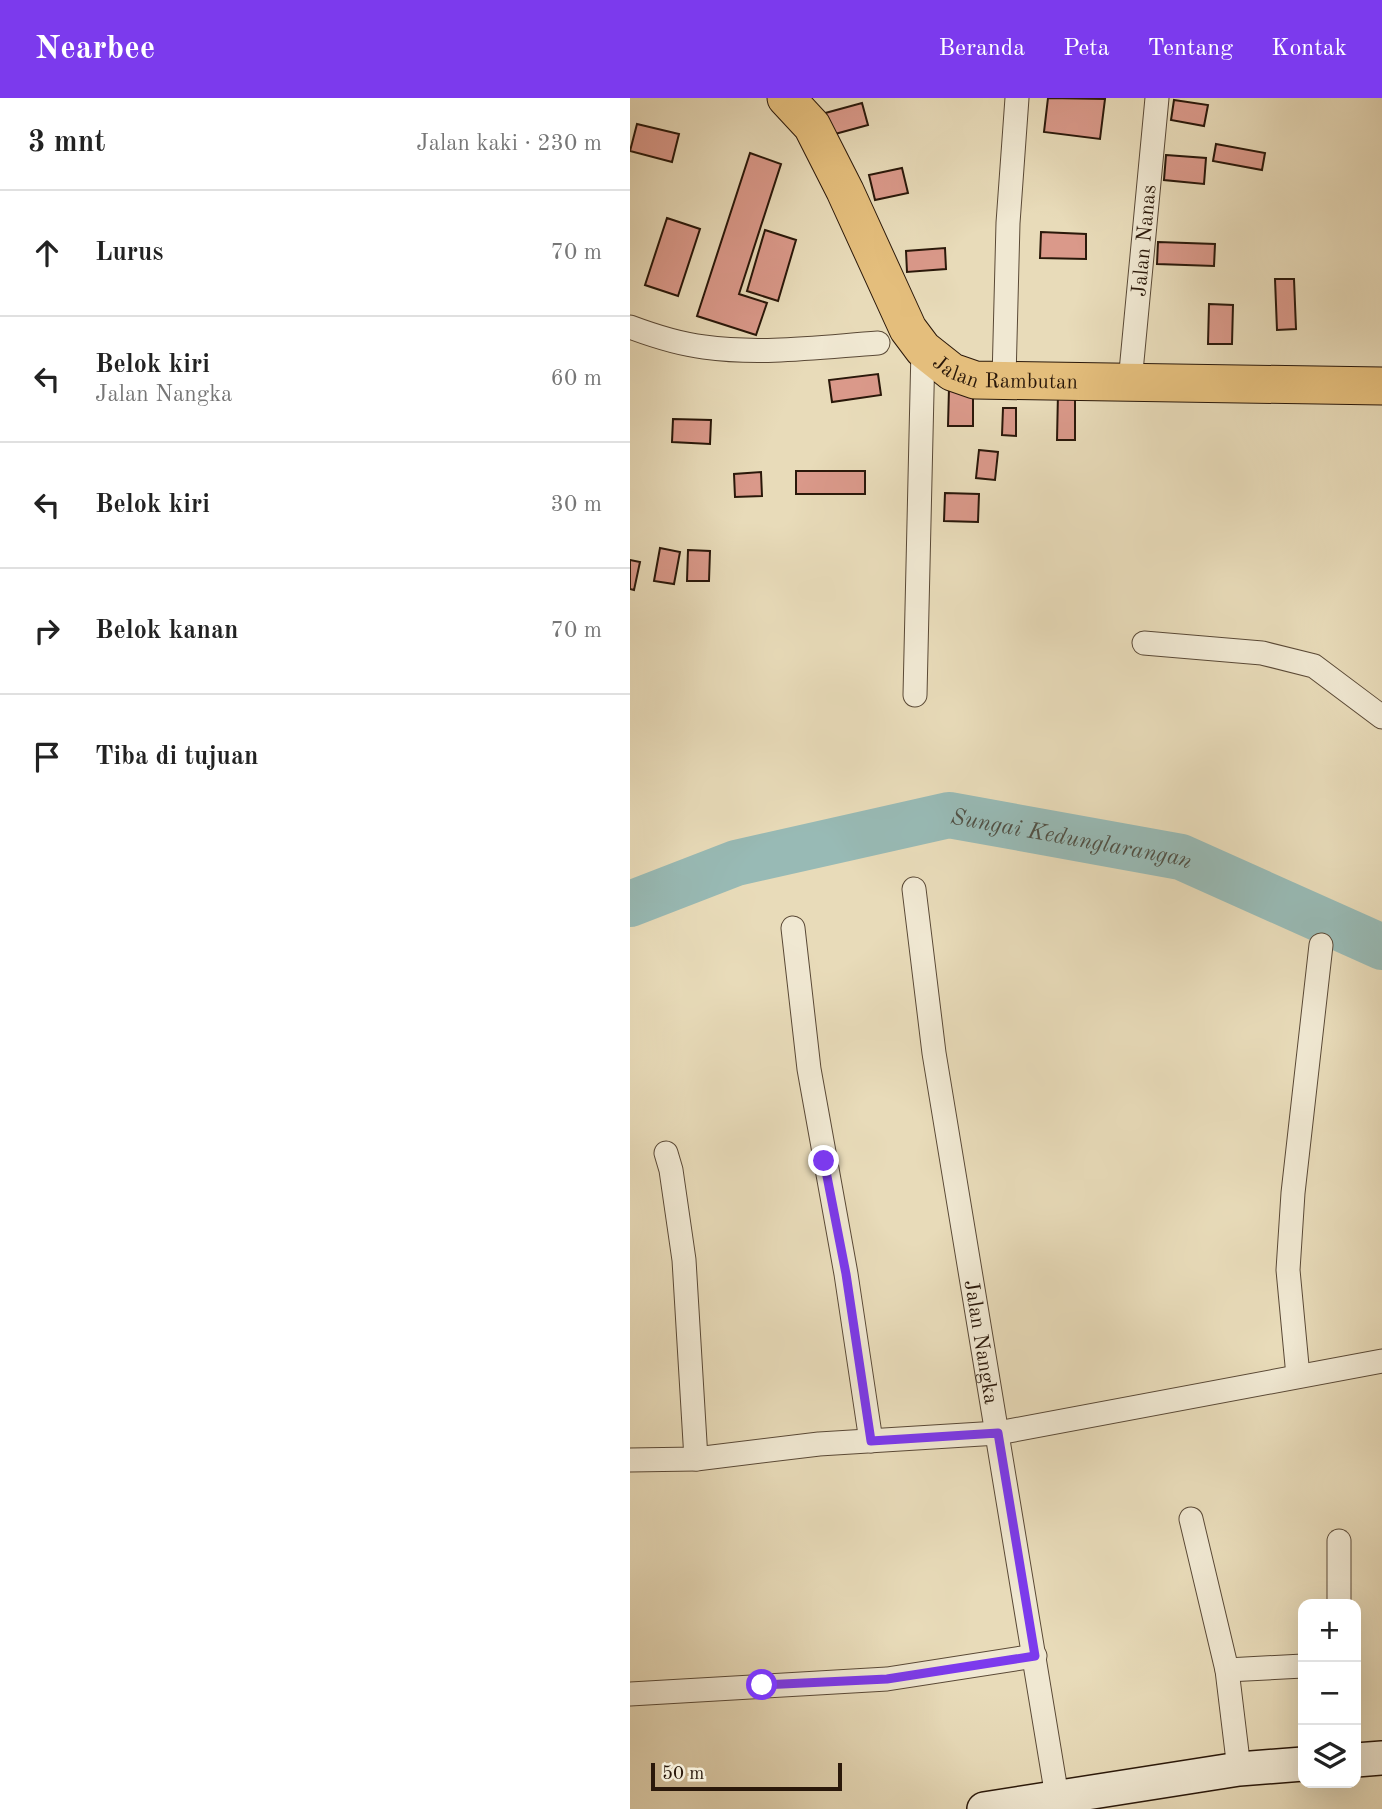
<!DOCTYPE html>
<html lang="id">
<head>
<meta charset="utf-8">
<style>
  :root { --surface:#fff; --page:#f6f6f6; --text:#222; --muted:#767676; --line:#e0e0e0; --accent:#7c3aed }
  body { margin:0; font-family:"Old Standard TT",serif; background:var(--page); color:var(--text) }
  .controls { position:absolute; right:21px; bottom:21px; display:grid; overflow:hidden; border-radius:14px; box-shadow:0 7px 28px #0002 }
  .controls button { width:63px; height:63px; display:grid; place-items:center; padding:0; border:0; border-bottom:2px solid var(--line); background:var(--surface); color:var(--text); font:35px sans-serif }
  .scale { position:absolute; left:21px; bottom:18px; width:191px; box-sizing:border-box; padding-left:7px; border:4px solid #2a180a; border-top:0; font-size:19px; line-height:24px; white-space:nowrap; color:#2a180a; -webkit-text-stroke:5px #f0e8d2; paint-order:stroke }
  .stop { position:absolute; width:21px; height:21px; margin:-16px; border:5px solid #7c3aed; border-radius:50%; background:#fff }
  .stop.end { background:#7c3aed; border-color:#fff; box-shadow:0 2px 7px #0008 }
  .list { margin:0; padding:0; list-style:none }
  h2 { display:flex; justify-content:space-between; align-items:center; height:91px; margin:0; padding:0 28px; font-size:30px }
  h2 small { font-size:23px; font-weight:400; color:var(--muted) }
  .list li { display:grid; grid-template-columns:46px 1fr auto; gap:21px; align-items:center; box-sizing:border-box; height:126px; padding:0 28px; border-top:2px solid var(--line) }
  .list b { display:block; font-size:26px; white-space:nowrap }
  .list p { margin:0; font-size:23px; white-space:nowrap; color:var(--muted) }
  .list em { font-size:23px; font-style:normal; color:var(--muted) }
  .icon { flex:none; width:38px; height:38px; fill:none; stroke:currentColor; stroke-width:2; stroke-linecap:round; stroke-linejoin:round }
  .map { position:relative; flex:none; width:752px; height:1711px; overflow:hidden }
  header { display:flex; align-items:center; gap:42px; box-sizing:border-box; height:98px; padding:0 35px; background:var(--accent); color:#fff }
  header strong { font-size:33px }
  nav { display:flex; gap:38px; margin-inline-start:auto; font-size:24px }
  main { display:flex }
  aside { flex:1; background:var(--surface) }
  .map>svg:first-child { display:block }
</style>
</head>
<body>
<header>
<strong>Nearbee</strong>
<nav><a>Beranda</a><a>Peta</a><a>Tentang</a><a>Kontak</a></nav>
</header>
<main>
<aside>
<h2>3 mnt<small>Jalan kaki · 230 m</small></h2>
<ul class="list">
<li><svg class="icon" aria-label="ahead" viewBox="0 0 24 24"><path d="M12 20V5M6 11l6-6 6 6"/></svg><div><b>Lurus</b></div><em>70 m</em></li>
<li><svg class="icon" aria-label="left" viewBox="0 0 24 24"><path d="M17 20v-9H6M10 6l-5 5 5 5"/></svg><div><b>Belok kiri</b><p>Jalan Nangka</p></div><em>60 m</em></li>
<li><svg class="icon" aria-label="left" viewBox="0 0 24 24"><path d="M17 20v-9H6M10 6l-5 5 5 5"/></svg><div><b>Belok kiri</b></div><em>30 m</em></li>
<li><svg class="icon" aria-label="right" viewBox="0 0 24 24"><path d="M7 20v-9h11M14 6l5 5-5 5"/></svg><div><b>Belok kanan</b></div><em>70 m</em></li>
<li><svg class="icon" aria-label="arrive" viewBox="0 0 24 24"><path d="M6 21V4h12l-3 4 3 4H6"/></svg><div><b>Tiba di tujuan</b></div></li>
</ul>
</aside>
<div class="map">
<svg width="752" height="1711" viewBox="0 0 752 1711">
  <rect width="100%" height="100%" fill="#e8dbb9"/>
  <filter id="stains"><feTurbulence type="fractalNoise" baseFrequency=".00286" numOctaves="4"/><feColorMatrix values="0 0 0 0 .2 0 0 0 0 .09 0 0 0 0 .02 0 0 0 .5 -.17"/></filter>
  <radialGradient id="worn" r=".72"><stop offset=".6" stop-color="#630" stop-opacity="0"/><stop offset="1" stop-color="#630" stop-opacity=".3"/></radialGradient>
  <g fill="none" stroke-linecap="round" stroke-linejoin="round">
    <!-- river -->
    <path stroke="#98bab5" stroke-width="46" id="s1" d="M0,806L106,765L319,717L551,759L752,849"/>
  </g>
  <!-- building -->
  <path fill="#da998a" stroke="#2a180a" stroke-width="2" d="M418,0L475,1L470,41L414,34Z
    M544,2L578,7L574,28L541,22Z
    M232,5L238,27L194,39L188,17Z
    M7,26L49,36L42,64L0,53Z
    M586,46L635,55L632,72L583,63Z
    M120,55L151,66L109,196L137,205L126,237L67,218Z
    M536,57L576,60L574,86L534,82Z
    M272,70L278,95L245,102L239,77Z
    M37,120L70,131L48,198L15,187Z
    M135,132L166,142L148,203L117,193Z
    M411,134L456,136V161L410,160Z
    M528,144L585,146L584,168L527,166Z
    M315,150L316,171L277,174L276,153Z
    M645,181H664L666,231L647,232Z
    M579,206L603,207L602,246H578Z
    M248,276L251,297L202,304L199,282Z
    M319,290H343V328H318Z
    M428,295H445V342H427Z
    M373,310H386V338L372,337Z
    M43,321L81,322L80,346L42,344Z
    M349,352L368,354L365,382L346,380Z
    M166,373H235V396H166Z
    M131,374L132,398L105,399L104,376Z
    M315,395L349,396L348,424L314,423Z
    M30,450L50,454L44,486L24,483Z
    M58,452L80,453L79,483H57Z
    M0,462L10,464L4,492L0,491Z"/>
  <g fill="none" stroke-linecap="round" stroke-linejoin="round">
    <defs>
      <g id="street">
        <path d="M0,229C24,238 49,246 74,249C131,257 191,249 248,245"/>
        <path d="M374,281L378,125L387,0"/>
        <path id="s2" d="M500,284L527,0"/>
        <path d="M514,545L632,555L684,568L752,619"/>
        <path d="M285,597L293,251"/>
        <path id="s3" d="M284,791L304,955L429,1711"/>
        <path d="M163,830L179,971L216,1176L241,1343"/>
        <path d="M36,1055L41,1072L54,1162L66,1361"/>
        <path d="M668,1278L658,1172L663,1095L691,847"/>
        <path d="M0,1362L66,1361L189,1346L368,1335L752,1263"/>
        <path d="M561,1421L597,1572L609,1671"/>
        <path d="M709,1443V1506"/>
        <path d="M597,1572L673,1568"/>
        <path d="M0,1596L257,1581L405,1558"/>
      </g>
      <path id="secondary" d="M726,1662L752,1660
        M354,1711L609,1671L673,1666"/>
      <g id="primary">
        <path id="s4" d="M156,0L182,28L215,93L278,231L293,251L322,274L345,282L752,288"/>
      </g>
    </defs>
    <!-- street casing -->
    <use href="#street" stroke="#5a4936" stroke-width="25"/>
    <!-- secondary casing -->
    <use href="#secondary" stroke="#2a180a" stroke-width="36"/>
    <!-- primary casing -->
    <use href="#primary" stroke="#2a180a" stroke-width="39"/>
    <!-- street -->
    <use href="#street" stroke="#f0e8d2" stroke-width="23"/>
    <!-- secondary -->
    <use href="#secondary" stroke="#f0e8d2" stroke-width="33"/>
    <!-- primary -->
    <use href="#primary" stroke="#e4be7c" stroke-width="37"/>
  </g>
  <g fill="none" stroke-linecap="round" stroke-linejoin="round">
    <!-- route -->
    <path stroke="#7c3aed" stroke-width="9" d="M132,1587L257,1581L405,1558L368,1335L241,1343L216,1176L194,1063"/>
  </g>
  <g text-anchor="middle" stroke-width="5" stroke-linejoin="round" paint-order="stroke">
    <!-- street labels -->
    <g font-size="21" fill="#2a180a" stroke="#f0e8d2">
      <text dy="7" stroke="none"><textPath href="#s2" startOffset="142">Jalan Nanas</textPath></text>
      <text dy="7" stroke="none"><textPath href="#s4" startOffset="378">Jalan Rambutan</textPath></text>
      <text dy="7" stroke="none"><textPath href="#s3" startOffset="458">Jalan Nangka</textPath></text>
    </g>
    <!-- water labels -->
    <g font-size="23" font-style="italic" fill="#505146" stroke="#f0e8d2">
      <text dy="8" stroke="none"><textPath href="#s1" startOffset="457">Sungai Kedunglarangan</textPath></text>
    </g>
  </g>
  <rect width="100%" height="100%" filter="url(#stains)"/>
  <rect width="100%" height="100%" fill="url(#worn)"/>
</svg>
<div class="controls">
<button>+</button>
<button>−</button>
<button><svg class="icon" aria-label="layers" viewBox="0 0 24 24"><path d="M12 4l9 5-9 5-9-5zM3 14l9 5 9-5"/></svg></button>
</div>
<div class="scale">50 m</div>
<div class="stop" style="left:132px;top:1587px"></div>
<div class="stop end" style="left:194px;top:1063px"></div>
</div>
</main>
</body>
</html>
